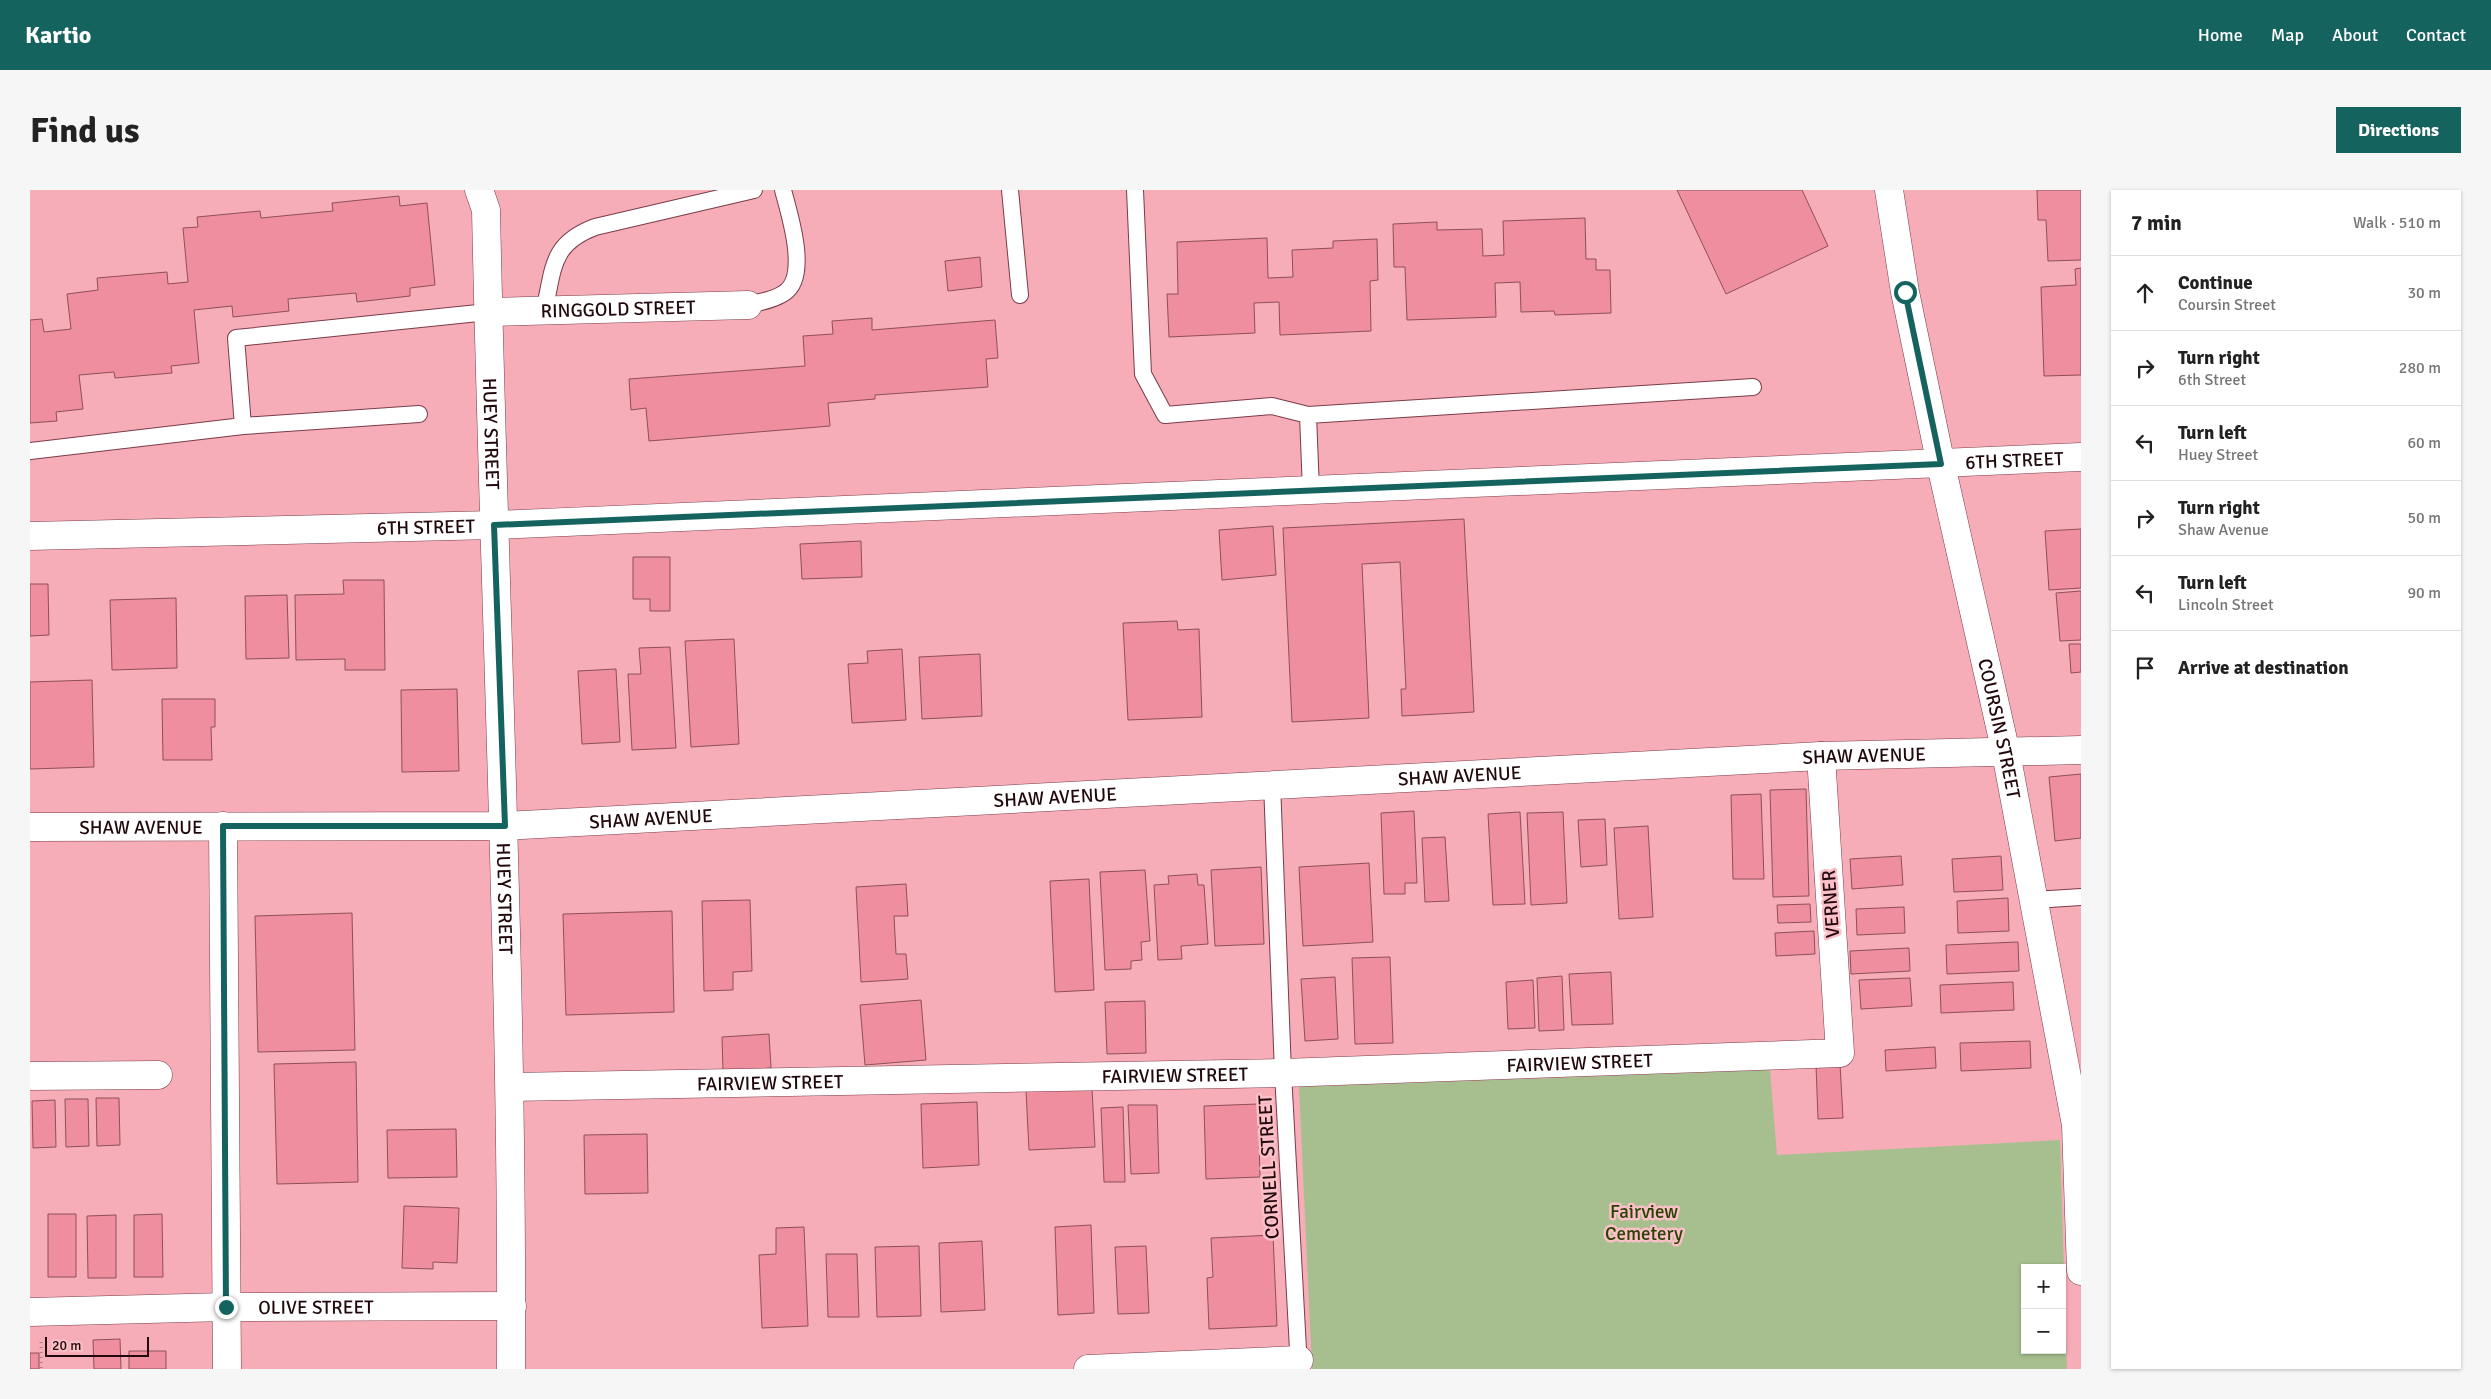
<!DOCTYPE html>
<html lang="en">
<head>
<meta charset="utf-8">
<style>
  :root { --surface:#fff; --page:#f6f6f6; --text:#222; --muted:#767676; --line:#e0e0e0; --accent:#15635f }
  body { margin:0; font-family:Signika,sans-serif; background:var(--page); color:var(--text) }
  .controls { position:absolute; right:15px; bottom:15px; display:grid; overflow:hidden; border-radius:0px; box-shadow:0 1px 4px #0004 }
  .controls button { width:45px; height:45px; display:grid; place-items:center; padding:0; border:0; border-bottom:1px solid var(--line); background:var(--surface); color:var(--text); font:25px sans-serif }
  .scale { position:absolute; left:15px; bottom:12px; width:104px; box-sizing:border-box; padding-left:5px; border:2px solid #20080c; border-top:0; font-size:14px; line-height:18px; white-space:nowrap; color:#20080c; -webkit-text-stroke:4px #fabfc7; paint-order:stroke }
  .stop { position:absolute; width:15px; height:15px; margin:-11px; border:4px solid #15635f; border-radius:50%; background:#fff }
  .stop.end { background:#15635f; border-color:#fff; box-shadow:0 1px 5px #0008 }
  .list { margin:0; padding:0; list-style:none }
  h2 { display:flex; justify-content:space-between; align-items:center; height:65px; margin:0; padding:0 20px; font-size:21px }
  h2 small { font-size:16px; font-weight:400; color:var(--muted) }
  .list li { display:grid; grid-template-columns:32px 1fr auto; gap:15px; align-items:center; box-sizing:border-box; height:75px; padding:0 20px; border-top:1px solid var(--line) }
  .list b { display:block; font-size:19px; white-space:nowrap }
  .list p { margin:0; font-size:16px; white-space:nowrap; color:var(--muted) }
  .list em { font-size:16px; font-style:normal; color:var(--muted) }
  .icon { flex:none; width:28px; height:28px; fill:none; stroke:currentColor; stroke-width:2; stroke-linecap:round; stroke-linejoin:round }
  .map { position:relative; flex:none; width:2051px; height:1179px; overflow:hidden; border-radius:0px }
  header { display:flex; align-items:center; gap:30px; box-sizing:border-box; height:70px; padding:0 25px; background:var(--accent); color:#fff }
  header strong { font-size:24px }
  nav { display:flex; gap:28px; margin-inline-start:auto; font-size:18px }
  .intro { display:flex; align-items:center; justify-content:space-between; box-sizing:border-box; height:120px; padding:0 30px }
  h1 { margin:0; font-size:35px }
  .button { padding:12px 22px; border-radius:0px; background:var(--accent); color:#fff; font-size:18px; font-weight:700 }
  main { display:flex; gap:30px; padding:0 30px }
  aside { flex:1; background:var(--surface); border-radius:0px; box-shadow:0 1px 4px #0004 }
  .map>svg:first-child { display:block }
</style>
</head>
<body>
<header>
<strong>Kartio</strong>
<nav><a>Home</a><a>Map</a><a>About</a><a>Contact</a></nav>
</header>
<div class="intro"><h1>Find us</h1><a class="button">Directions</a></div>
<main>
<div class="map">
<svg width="2051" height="1179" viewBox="0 0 2051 1179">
  <rect width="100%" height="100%" fill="#f6adb8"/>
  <!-- green -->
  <path fill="#a7bf8f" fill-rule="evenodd" d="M1740,880L1747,965L2030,950L2037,1179H1282L1269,897ZM1995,1078H2032V1160H1995Z"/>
  <!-- building -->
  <path fill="#ee8e9e" stroke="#8e4f5a" d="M1647,0H1772L1798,56L1696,104Z
    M2007,0H2051V70L2018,71L2016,30H2008Z
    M369,6L370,16L397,13L405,95L380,98V106L327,112L326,103L258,109L259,121L203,127L202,116L164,120L169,173L141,176L142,183L85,188L84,182L49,185L53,219L26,222L27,231L0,233V130L12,129L14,142L41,139L37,104L68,100L67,88L137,82L138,94L158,92L153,38L168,37L167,27L230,21L231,28L303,21L302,13Z
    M1555,28L1556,69H1566V80H1580L1581,123L1525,125L1524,121L1491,122L1490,92L1465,93L1466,127L1377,130L1375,77H1364L1363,34L1407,32V40L1452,39L1453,66L1474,65L1473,31Z
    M1237,48L1238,88L1263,87L1262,60L1303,58V51L1347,49L1348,90L1340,91L1341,141L1250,145L1249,112L1224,113L1225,143L1139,147L1137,104H1148L1147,52Z
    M950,67L952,97L918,101L915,71Z
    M2051,78V185L2014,186L2011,97L2046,95L2045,79Z
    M842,128V140L965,130L968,168L956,169L958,197L845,205V209L798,213L800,236L619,251L616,218L601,220L599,189L775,176L773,146L803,144L802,131Z
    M1434,329L1444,522L1372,526L1371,499H1376L1370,372L1332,374L1339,528L1262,532L1253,338Z
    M1243,336L1246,385L1192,390L1189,340Z
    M2051,339V398L2019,400L2015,341Z
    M831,351L832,387L772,389L770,354Z
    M603,367H640V421H620V409H603Z
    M313,390H354L355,480H315V469L266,470L265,405L314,404Z
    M0,394H18L19,445L0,446Z
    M2051,401V450L2030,451L2026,403Z
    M257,405L259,468L216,469L215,406Z
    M146,408L147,478L82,480L80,410Z
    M1147,431L1148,440L1169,439L1172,527L1098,530L1093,433Z
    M704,449L709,554L661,557L655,451Z
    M2039,454H2051V482L2041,483Z
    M640,457L646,558L602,560L598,484H611L609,458Z
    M872,459L876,530L822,533L818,474L838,473L837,461Z
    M950,464L952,526L892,529L889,467Z
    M586,479L590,552L552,554L548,481Z
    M62,490L64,577L0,579V492Z
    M427,499L429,581L372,582L371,500Z
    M132,509H185V537H181L182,570H133Z
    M2051,584V648L2025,651L2019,587Z
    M1776,599L1779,706L1743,707L1740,600Z
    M1731,604L1734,689H1703L1701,605Z
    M1384,621L1387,693H1375V704H1354L1351,623Z
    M1490,622L1495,714L1463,715L1458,624Z
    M1533,622L1537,713L1501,715L1497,623Z
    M1575,629L1577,675L1551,677L1548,630Z
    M1618,636L1623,727L1589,729L1584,638Z
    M1415,647L1419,711L1395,712L1392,648Z
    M1871,666L1873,695L1822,699L1820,669Z
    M1971,666L1973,700L1924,702L1922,669Z
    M1339,673L1343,752L1273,756L1269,677Z
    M1231,677L1234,754L1185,756L1181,680Z
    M1115,680L1120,751L1111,752L1112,770L1101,771V779L1075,780L1070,682Z
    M1167,684L1168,695H1174L1178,754L1151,756L1152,769L1128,770L1124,695L1139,694L1138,686Z
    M1059,689L1064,800L1025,802L1020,691Z
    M876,694L878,726H864L866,764H876L878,789L831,792L826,697Z
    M1978,708L1979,741L1928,743L1927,711Z
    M720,710L722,781L703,782V800L674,801L672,711Z
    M1780,714L1781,732L1748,733L1747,715Z
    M1874,717L1875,743L1827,745L1826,719Z
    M642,721L644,822L536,825L533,724Z
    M322,723L325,860L228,862L225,726Z
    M1784,741L1785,764L1746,766L1745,743Z
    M1988,752L1989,781L1917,784L1916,755Z
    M1879,758L1880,781L1821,784L1820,761Z
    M1360,767L1363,853L1325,854L1322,768Z
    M1581,782L1583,834L1542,835L1539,784Z
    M1532,786L1534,840L1509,841L1507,788Z
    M1305,787L1308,849L1275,851L1271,789Z
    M1880,788L1882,816L1831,819L1829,790Z
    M1503,790L1505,838L1478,839L1476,792Z
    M1983,792L1984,820L1911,823L1910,795Z
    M891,810L896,870L835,875L830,815Z
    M1115,811L1116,863L1077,864L1075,812Z
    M739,844L741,878L693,881L692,847Z
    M2000,851L2001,878L1931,881L1930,853Z
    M1905,857L1906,878L1856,881L1855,860Z
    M326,872L328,992L247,994L244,874Z
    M1810,874L1813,928L1788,929L1786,875Z
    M1062,898L1065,957L999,960L996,901Z
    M66,908H89L90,955L67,956Z
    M35,909H58L59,956L36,957Z
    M25,910L26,957L3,958L2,911Z
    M947,912L949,975L893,978L891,914Z
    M1228,914L1230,987L1176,989L1174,916Z
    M1098,915H1127L1129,983L1101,984Z
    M1093,917L1095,992H1074L1071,918Z
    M426,939L427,987L358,988L357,940Z
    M617,944L618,1003L555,1004L554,945Z
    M374,1016L429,1018L427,1073L403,1072V1079L372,1078Z
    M18,1024H46V1087H18Z
    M132,1024L133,1087H104V1025Z
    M86,1025V1088H58L57,1026Z
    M1061,1035L1064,1123L1028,1125L1025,1037Z
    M774,1037L778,1136L732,1138L729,1065L746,1064V1038Z
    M1243,1045L1247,1136L1179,1139L1177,1088L1183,1087L1181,1048Z
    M952,1051L955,1120L911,1122L909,1053Z
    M889,1056L891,1126L847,1127L845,1057Z
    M1116,1056L1119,1123L1088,1124L1085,1057Z
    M796,1064H827L829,1127H798Z
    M90,1149L91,1179H64L63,1150Z
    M99,1161H136V1179H99Z
    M0,1163H9V1179H0Z"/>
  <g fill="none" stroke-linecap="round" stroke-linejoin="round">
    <defs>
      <path id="lane" d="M980,0L990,105
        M1105,0L1113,184L1135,225L1242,216L1278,225L1281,301
        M718,115C730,112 744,110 754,103C780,87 759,23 753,0
        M514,121C524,79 520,54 565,37L724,0
        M1278,225L1723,197
        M213,236L389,224
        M0,261L213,236L206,148L458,122
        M1242,593L1253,883L1269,1178
        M2004,710L2051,707"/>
      <g id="street">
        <path id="s1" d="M449,0L456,20C464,407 483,793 481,1179"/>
        <path id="s2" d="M1859,0L1875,102L1911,275L1976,563L2046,935L2051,1081"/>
        <path id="s3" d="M458,122L718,115"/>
        <path id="s4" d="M0,346L464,335L2051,267"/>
        <path d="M193,636L197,1179"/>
        <path id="s5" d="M0,637L475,636L1791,566L2051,560"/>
        <path d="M0,886L128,885"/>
        <path id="s6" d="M480,897L1253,883L1810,863L1791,566"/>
        <path id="s7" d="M0,1122L196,1117L482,1116"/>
        <path d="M1058,1179L1269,1170"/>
      </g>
    </defs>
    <!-- lane casing -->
    <use href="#lane" stroke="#7a3c48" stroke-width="18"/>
    <!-- street casing -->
    <use href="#street" stroke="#7a3c48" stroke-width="29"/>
    <!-- path -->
    <path stroke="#b0777f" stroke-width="3" stroke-dasharray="1 4" stroke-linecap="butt" d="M11,1152V1179"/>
    <!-- lane -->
    <use href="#lane" stroke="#fff" stroke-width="16"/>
    <!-- street -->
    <use href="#street" stroke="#fff" stroke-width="28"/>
  </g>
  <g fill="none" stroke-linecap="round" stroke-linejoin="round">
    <!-- route -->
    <path stroke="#15635f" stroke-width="6" d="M196,1117L193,636H475L464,335L1911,274L1875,102"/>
  </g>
  <g text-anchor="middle" stroke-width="5" stroke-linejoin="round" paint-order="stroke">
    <!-- street labels -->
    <g font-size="19" fill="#20080c" stroke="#fabfc7">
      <text dy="7" stroke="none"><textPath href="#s3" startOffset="130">RINGGOLD STREET</textPath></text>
      <text dy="7" stroke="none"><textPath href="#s1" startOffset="245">HUEY STREET</textPath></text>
      <text dy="7" stroke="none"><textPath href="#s4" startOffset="1986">6TH STREET</textPath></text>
      <text dy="7" stroke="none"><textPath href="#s4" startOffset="396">6TH STREET</textPath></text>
      <text dy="7" stroke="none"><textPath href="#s2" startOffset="550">COURSIN STREET</textPath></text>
      <text dy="7" stroke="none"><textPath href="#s5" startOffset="1836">SHAW AVENUE</textPath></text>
      <text dy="7" stroke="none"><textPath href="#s5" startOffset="1431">SHAW AVENUE</textPath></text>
      <text dy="7" stroke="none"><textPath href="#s5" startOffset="1026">SHAW AVENUE</textPath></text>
      <text dy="7" stroke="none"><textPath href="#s5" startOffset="621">SHAW AVENUE</textPath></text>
      <text dy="7" stroke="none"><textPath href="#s5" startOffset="111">SHAW AVENUE</textPath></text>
      <text dy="7" stroke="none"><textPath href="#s1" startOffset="710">HUEY STREET</textPath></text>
      <text transform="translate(1800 714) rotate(-94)" y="7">VERNER</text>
      <text dy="7" stroke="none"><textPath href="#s6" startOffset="1070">FAIRVIEW STREET</textPath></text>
      <text dy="7" stroke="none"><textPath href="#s6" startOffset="665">FAIRVIEW STREET</textPath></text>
      <text dy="7" stroke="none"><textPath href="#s6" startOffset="260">FAIRVIEW STREET</textPath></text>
      <text transform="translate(1238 977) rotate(-93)" y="7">CORNELL STREET</text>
      <text dy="7" stroke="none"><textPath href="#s7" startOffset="286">OLIVE STREET</textPath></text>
    </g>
    <!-- park labels -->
    <g font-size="19" fill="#294103" stroke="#fabfc7">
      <text x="1614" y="1028">Fairview<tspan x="1614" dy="22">Cemetery</tspan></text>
    </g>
  </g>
</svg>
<div class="controls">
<button>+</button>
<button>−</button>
</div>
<div class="scale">20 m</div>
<div class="stop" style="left:1875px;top:102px"></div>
<div class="stop end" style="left:196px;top:1117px"></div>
</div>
<aside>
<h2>7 min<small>Walk · 510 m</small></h2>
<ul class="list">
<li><svg class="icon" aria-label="ahead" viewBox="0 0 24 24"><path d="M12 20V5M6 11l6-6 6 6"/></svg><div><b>Continue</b><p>Coursin Street</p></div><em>30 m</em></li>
<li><svg class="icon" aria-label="right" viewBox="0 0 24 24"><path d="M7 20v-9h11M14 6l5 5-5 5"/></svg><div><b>Turn right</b><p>6th Street</p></div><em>280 m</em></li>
<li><svg class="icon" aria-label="left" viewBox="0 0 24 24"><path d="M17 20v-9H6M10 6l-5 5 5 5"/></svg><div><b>Turn left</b><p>Huey Street</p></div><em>60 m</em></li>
<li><svg class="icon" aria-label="right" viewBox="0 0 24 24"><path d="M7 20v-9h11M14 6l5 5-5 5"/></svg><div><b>Turn right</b><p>Shaw Avenue</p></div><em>50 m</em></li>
<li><svg class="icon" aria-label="left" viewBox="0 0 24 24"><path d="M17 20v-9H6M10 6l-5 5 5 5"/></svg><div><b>Turn left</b><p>Lincoln Street</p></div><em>90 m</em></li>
<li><svg class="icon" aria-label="arrive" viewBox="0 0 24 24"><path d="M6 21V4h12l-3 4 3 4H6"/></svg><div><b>Arrive at destination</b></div></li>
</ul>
</aside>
</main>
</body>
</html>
